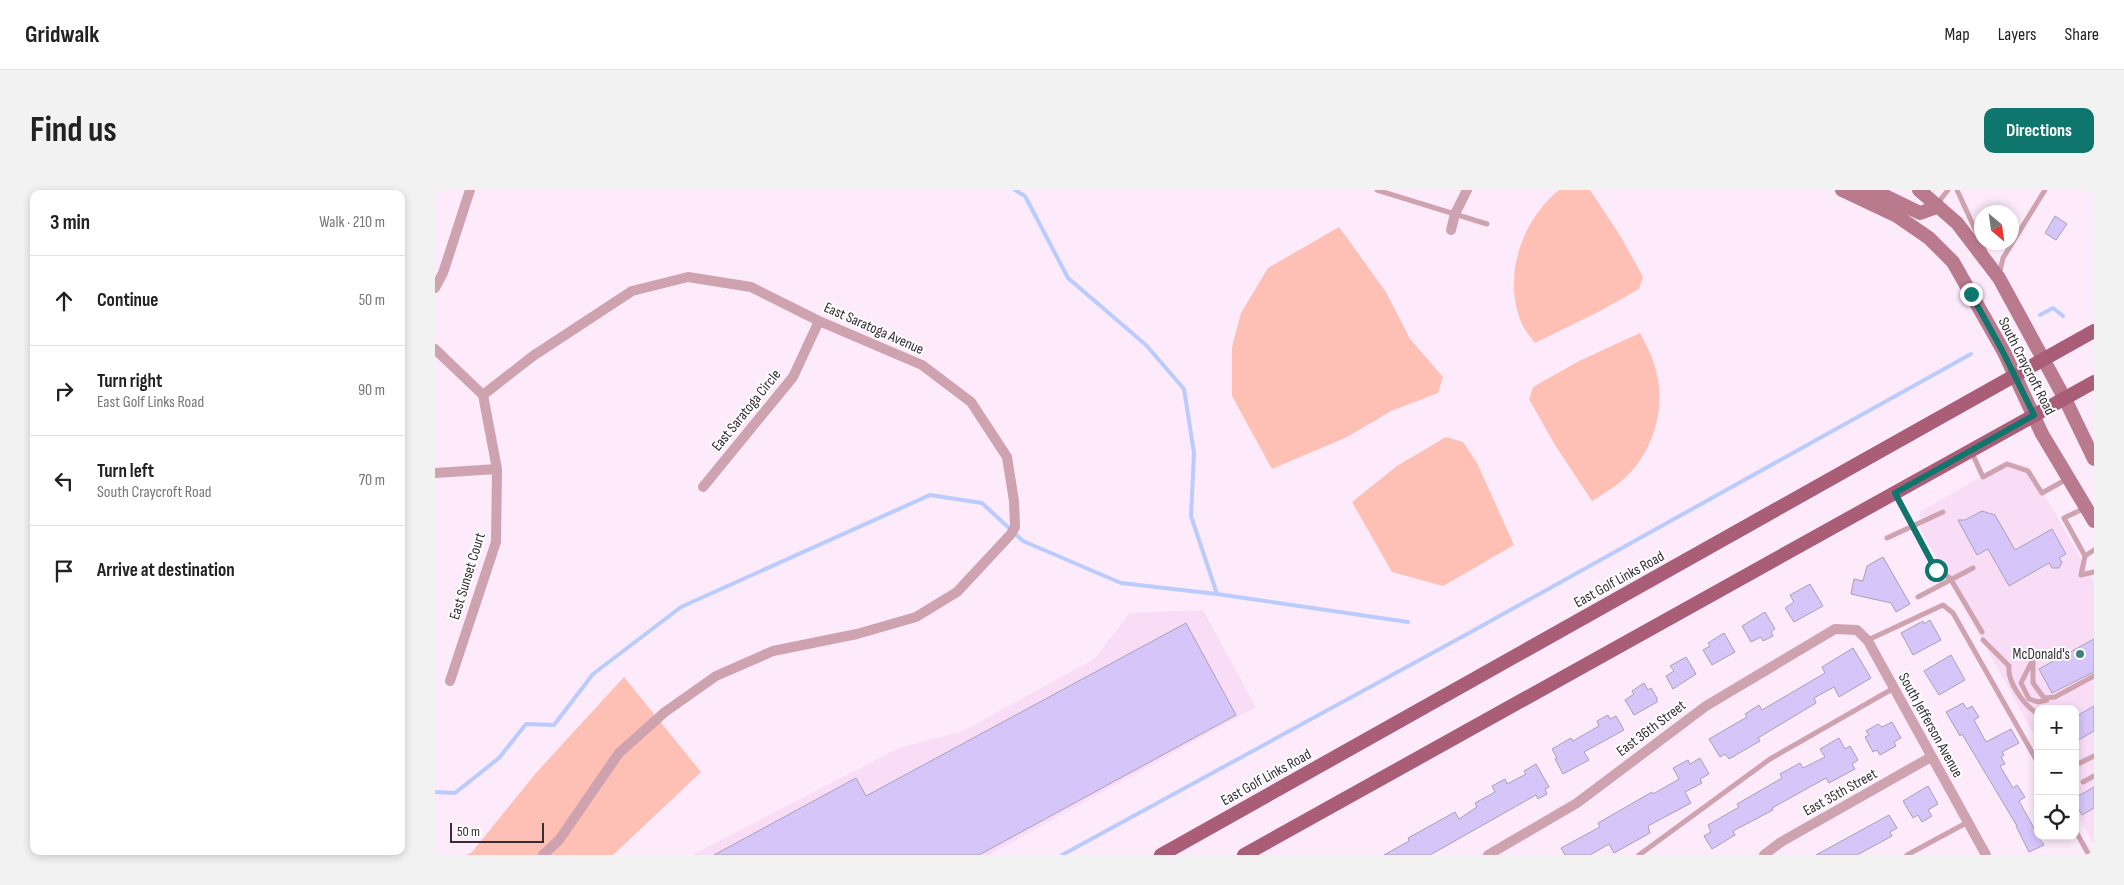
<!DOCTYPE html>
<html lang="en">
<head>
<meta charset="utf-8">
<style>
  :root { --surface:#fff; --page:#f2f2f2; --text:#222; --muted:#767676; --line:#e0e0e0; --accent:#0f766e }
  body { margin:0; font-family:"Sofia Sans Condensed",sans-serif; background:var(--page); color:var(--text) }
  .controls { position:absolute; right:15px; bottom:15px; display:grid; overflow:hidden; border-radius:10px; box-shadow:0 2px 8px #0003 }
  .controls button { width:45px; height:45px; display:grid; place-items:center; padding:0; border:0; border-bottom:1px solid var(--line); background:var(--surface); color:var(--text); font:25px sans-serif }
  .compass { position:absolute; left:1539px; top:15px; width:45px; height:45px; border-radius:50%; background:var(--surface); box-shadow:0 2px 8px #0003; rotate:151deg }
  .scale { position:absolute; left:15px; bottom:12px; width:94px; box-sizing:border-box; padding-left:5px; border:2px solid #352d34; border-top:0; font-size:14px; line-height:18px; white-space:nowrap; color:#352d34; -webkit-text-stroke:4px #fff; paint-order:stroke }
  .stop { position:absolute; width:15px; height:15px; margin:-11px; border:4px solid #0f766e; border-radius:50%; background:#fff }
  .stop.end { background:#0f766e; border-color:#fff; box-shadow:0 1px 5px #0008 }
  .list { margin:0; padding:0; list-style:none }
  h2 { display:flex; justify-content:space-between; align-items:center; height:65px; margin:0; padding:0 20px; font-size:21px }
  h2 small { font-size:16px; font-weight:400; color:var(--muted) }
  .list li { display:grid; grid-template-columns:32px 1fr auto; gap:15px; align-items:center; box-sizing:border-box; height:90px; padding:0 20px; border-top:1px solid var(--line) }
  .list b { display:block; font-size:19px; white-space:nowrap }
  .list p { margin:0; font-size:16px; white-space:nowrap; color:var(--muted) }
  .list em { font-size:16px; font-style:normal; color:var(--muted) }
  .icon { flex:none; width:28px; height:28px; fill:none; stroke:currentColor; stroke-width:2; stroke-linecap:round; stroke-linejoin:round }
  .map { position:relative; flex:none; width:1659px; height:665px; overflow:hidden; border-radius:10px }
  header { display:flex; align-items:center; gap:30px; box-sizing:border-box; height:70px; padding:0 25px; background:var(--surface); border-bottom:1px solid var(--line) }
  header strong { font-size:24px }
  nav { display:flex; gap:28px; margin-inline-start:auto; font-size:18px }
  .intro { display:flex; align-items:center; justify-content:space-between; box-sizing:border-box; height:120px; padding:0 30px }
  h1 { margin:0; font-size:35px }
  .button { padding:12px 22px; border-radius:10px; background:var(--accent); color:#fff; font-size:18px; font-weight:700 }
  main { display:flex; gap:30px; padding:0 30px }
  aside { flex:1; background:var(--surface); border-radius:10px; box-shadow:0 2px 8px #0003 }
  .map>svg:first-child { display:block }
</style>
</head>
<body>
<header>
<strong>Gridwalk</strong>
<nav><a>Map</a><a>Layers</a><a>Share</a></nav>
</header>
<div class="intro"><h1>Find us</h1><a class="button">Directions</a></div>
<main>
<aside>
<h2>3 min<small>Walk · 210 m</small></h2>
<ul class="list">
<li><svg class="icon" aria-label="ahead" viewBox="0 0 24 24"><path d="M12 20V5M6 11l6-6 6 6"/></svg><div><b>Continue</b></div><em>50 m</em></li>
<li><svg class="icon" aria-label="right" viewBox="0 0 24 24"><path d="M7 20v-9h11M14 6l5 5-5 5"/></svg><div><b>Turn right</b><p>East Golf Links Road</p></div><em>90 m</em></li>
<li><svg class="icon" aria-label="left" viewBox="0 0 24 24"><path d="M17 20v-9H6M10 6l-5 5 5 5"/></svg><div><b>Turn left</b><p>South Craycroft Road</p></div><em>70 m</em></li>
<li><svg class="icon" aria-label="arrive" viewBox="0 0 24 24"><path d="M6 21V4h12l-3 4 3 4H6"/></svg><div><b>Arrive at destination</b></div></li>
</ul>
</aside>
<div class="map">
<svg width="1659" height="665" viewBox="0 0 1659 665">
  <rect width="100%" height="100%" fill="#fdebfb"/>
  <!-- built -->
  <path fill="#f9ddf6" d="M1573,271L1594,277L1659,392V654L1640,620V519H1603V552L1484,336L1485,322Z
    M768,420L821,517L554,665H257L464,558L528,541L659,469L695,423Z"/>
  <!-- green -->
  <path fill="#febfb4" d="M1124,0H1155L1186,47L1208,87L1204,99L1165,121L1100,153C1096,147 1090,141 1087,134C1067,88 1086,31 1124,0Z
    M904,37L951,102L975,149L1008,187L1003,203L956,221L912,247L837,279L797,206V157L806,123L833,78Z
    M1205,143C1212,156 1219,170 1222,185C1230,219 1218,259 1194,284C1183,295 1170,303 1157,311L1120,255L1094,209L1098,197L1144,171Z
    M1011,247L1028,252L1042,273L1079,355L1008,396L957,382L917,312L962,276Z
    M189,487L266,582L178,665H31L37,662L101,583Z"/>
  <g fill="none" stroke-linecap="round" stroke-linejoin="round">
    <!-- stream -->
    <path stroke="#bacbfd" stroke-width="4" d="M580,0L590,6L633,88L711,155L749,199L759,263L756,326L782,404L973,432
      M1605,125L1618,118L1628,126
      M0,602L20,603L64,568L91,534L119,535L158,484L246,417L495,305L547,313L588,351L686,393L782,404
      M627,665L1034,443L1536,164"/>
  </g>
  <!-- building -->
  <path fill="#d6c5f8" stroke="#a7a0b7" d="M1620,26L1632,34L1621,50L1610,43Z
    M1547,321L1560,325L1580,360L1617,339L1631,364L1624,368L1627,372L1624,378H1617L1614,373L1574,396L1553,359L1542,365L1523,330H1530Z
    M1448,367L1475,414L1461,422L1456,413L1416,404L1419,389L1428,391L1432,376Z
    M1375,394L1388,416L1359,432L1350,418L1359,412L1355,405Z
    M1330,422L1340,439L1336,442L1338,446L1328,451L1326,447L1316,452L1307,436Z
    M1495,430L1506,450L1478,465L1466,443L1488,431L1489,434Z
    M751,433L801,525L544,665H279L421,588L431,606Z
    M1289,443L1300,462L1277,475L1268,460L1275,456L1273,453Z
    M1659,449V482L1617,503L1604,479Z
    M1418,458L1436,488L1404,507L1399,497L1379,508L1381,513L1323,548L1325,551L1294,569L1290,564L1285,567L1274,549L1312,527L1310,524L1324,515L1327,520L1390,483L1387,477Z
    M1516,465L1530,490L1504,505L1489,481Z
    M1251,467L1261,484L1238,499L1231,486L1239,481L1235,476Z
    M1209,493L1213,500L1216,498L1222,508V512L1199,525L1190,510L1199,504L1197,501Z
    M1528,513L1532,519L1537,516L1544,527L1539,530L1551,552L1576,539L1584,553L1567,562L1569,565L1566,567L1570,574L1565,576L1578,598L1582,595L1590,607L1584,611L1599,638L1603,636V646L1609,655L1594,662L1581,636H1582L1527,544L1525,546L1511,522Z
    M1659,516V541L1640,552V527Z
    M1173,525L1175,529L1181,526L1189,540L1149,562L1154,570L1128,584L1120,569L1122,568L1117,559L1136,548L1138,551L1164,536L1162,531Z
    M1457,532L1466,548L1459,552L1461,556L1445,565L1442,560L1438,562L1430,547L1434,545L1431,541L1443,534L1447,537Z
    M1404,548L1410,559L1415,556L1423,570L1417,574L1420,579L1394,593L1391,588L1337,618L1338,620L1298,641L1300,645L1277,659L1269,646L1276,642L1273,635L1304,617L1302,614L1347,588L1345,584L1365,573L1368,578L1390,567L1385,559Z
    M1265,568L1274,584L1265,589L1267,593L1250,602L1256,613L1213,636L1215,643L1179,663L1174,654L1155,665H1130L1126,658L1165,637L1163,633L1217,602L1218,604L1244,589L1238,578L1253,570L1255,574Z
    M1101,574L1114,597L1110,599L1112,604L1103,609L1101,605L995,665H949L974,651L973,648L1020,622L1024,629L1042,617L1040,613L1060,602L1057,596L1070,589L1072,594L1091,584L1089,581Z
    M1493,596L1503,614L1493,620L1497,626L1487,632L1483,625L1478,628L1468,611Z
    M1659,597V618L1647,625L1640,613V608Z
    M1454,625L1462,638L1455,642L1457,646L1422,665H1381Z"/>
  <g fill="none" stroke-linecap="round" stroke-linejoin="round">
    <!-- service -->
    <path stroke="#cea2ae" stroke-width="5" d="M942,0L1052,34
      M1522,0L1550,61
      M1502,14L1513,0
      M1564,85L1568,68L1610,0
      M1537,263L1548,287L1572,274L1593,281L1607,303L1632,289
      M1460,305L1501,380L1515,388L1547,442
      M1452,348L1508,322
      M1659,360L1650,366L1646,385L1659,382
      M1650,366L1629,328L1650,318
      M1483,407L1538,378
      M1433,450L1508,415L1518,423L1603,573
      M1548,450L1574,476C1572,492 1588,513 1600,522H1603
      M1598,462V493L1609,508L1620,507L1659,486
      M1596,473L1586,493L1594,509L1603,512L1612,510
      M1640,572L1645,573L1659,566
      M1648,592L1659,586
      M1640,640L1654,665
      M1204,665L1335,569L1459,498
      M1472,665L1533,632"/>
    <!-- minor -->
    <path stroke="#cea2ae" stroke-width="10" d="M1016,40L1020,24L1032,0
      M0,98L8,83L35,0
      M0,159L48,205L62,279L61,352L15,491
      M48,205L98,166L197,101L253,87L316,97L384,131L487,175L536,212L572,267L579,311L580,337L576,344L522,402L481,427L422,444L338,461L281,486L230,522L184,563L124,650L108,665
      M0,283L62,279
      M268,297L358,187L384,131
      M1053,665L1142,613L1271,516L1400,439L1422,440L1433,451L1551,665
      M1329,665L1346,652L1496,567"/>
    <!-- secondary -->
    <path stroke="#b97a8e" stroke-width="14" d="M1407,0L1462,26L1494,48L1518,72L1569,162L1607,244L1659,331
      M1484,0L1522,33L1564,88L1630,209L1659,269
      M1424,7L1450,6L1485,23L1499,18L1502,15"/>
    <!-- primary -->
    <path stroke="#a95d77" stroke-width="14" d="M726,665L1659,141
      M809,665L1659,192"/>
  </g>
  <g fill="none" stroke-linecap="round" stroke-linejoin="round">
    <!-- route -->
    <path stroke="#0f766e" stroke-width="6" d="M1501,380L1460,303L1599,225L1568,162L1536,104"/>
  </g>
  <!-- markers -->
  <circle fill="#3c8175" stroke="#fff" stroke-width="2" cx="1645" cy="464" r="5"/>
  <g text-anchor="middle" stroke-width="4" stroke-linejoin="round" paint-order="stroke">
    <!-- street labels -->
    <g font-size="15" fill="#352d34" stroke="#fff">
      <text transform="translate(439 138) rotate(24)" y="5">East Saratoga Avenue</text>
      <text transform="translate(1592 176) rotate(63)" y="5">South Craycroft Road</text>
      <text transform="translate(311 220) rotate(-51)" y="5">East Saratoga Circle</text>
      <text transform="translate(32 386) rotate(-73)" y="5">East Sunset Court</text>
      <text transform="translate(1184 389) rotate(-29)" y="5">East Golf Links Road</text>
      <text transform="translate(1496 535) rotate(61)" y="5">South Jefferson Avenue</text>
      <text transform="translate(1216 538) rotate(-37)" y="5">East 36th Street</text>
      <text transform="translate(831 587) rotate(-29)" y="5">East Golf Links Road</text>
      <text transform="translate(1405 602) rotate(-29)" y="5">East 35th Street</text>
    </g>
    <!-- poi labels -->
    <g font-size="15" fill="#352d34" stroke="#fff" text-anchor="end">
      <text x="1635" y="469">McDonald's</text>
    </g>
  </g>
</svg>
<div class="controls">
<button>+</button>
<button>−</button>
<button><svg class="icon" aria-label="locate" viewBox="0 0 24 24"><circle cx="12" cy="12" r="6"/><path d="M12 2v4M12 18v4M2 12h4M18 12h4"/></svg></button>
</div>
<svg class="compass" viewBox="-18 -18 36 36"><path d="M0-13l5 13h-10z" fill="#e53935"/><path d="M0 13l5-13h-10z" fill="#767676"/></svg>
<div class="scale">50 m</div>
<div class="stop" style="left:1501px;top:380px"></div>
<div class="stop end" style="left:1536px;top:104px"></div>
</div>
</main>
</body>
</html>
